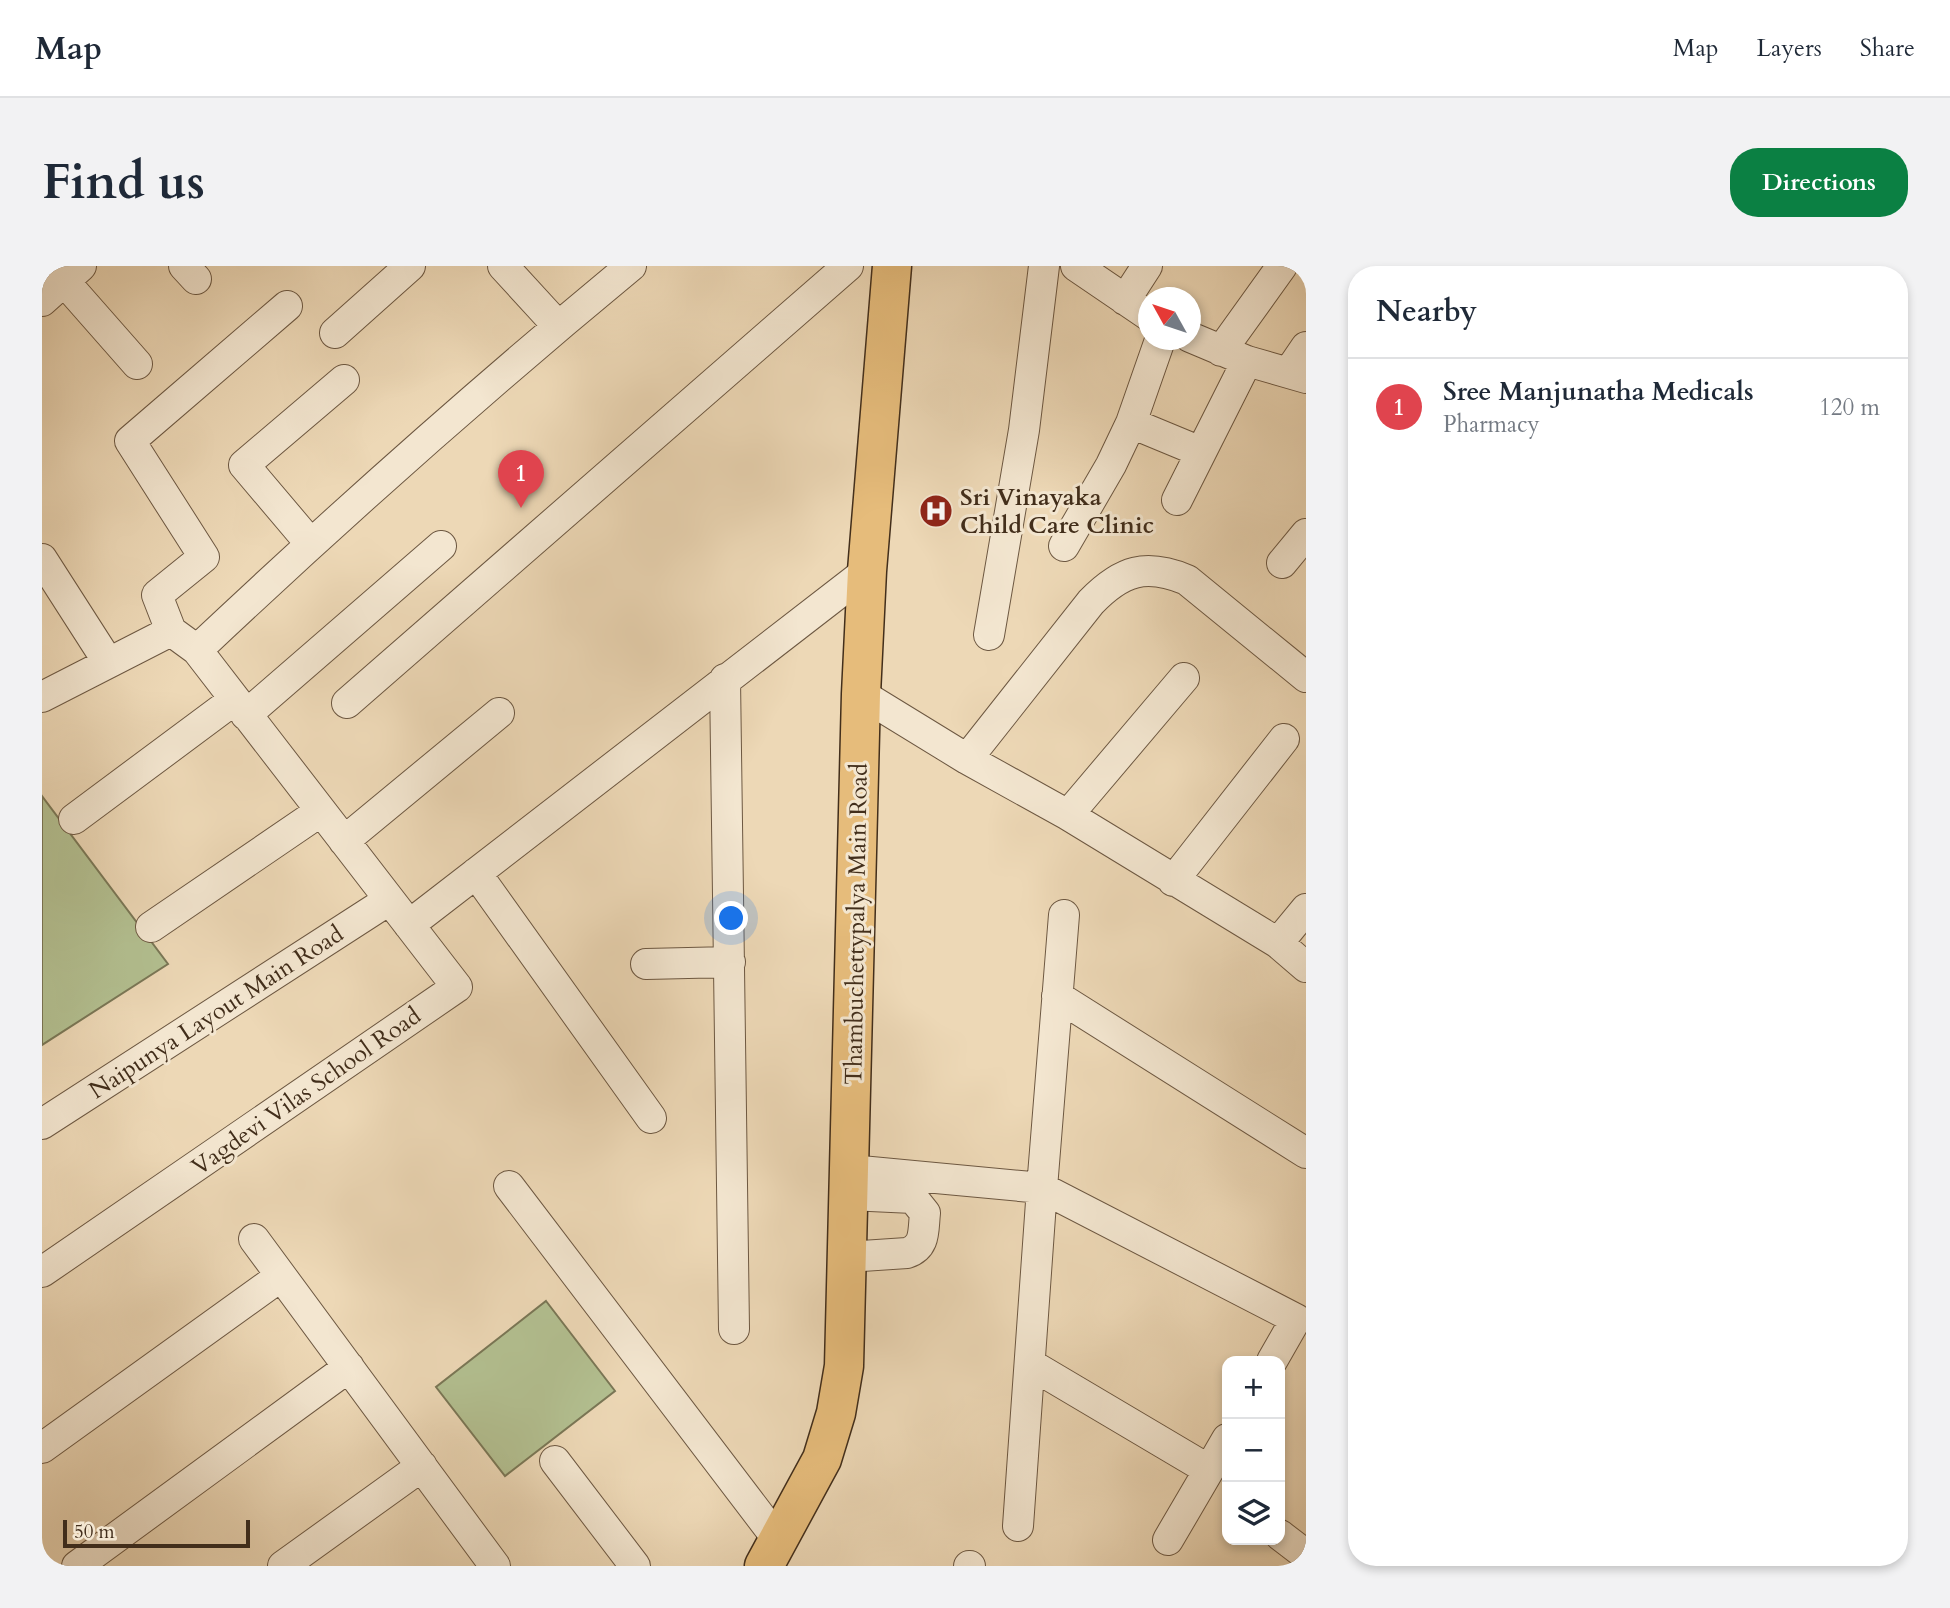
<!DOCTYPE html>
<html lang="en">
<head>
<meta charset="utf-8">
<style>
  :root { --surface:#fff; --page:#f2f2f3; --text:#1f2937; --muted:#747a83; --line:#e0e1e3; --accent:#0b8043 }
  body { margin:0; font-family:Cardo,serif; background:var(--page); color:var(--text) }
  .controls { position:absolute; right:21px; bottom:21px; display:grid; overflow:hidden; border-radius:14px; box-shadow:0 4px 10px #0003 }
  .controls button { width:63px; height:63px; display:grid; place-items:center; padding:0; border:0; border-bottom:2px solid var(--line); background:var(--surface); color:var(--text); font:35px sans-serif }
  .compass { position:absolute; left:1096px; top:21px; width:63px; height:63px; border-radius:50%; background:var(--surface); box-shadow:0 4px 10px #0003; rotate:310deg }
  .scale { position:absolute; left:21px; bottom:18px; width:187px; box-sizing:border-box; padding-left:7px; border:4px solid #422e1b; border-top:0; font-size:19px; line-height:24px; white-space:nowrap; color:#422e1b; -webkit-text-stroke:5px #f3e6d0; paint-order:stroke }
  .you { position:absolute; left:690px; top:653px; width:24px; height:24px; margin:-18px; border:5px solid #fff; border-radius:50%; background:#1a73e8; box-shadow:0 0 0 10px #1a73e833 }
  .badge { display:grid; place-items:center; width:46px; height:46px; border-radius:50%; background:var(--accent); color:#fff; font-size:23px; font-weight:700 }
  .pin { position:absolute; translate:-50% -58px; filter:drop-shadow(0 2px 4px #0008) }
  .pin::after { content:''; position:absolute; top:37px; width:24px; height:21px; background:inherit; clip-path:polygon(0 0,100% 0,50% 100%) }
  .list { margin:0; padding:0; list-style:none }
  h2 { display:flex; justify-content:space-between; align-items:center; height:91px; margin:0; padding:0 28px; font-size:30px }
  h2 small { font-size:23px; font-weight:400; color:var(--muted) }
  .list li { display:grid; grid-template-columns:46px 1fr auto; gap:21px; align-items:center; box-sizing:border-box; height:98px; padding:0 28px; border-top:2px solid var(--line) }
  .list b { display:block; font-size:26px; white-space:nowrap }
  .list p { margin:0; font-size:23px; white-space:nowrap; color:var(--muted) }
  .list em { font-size:23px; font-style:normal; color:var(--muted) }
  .icon { flex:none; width:38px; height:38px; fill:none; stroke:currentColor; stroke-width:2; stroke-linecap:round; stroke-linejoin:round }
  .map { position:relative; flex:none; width:1264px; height:1300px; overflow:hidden; border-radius:28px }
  header { display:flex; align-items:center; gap:42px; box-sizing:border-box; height:98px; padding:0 35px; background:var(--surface); border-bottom:2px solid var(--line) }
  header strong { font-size:33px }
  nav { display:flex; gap:38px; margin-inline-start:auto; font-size:24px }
  .intro { display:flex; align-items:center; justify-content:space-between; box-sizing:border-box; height:168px; padding:0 42px }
  h1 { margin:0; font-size:49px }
  .button { padding:18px 32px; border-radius:28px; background:var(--accent); color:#fff; font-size:24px; font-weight:700 }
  main { display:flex; gap:42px; padding:0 42px }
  aside { flex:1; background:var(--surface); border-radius:28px; box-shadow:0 4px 10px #0003 }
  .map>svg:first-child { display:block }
</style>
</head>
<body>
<header>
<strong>Map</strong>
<nav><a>Map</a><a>Layers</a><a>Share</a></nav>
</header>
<div class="intro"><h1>Find us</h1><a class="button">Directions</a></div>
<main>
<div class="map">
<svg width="1264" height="1300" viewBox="0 0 1264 1300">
  <rect width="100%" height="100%" fill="#edd8b6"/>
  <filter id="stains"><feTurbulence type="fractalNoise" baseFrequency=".00286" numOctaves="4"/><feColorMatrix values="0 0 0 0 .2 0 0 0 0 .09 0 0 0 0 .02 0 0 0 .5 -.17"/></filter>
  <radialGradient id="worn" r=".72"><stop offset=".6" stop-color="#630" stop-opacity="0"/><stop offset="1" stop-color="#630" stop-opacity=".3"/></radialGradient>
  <!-- green -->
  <path fill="#b3c091" stroke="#7a7756" stroke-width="2" d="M0,530L126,698L0,779Z
    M504,1035L573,1125L463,1210L394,1121Z"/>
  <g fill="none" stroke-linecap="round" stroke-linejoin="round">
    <defs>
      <path id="minor" d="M142,0L154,13
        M461,0L516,60
        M1034,0L1106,49
        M22,15L95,98
        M1083,34L1105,0
        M0,35L39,0
        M293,67L368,0
        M1148,71L1205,95L1264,112
        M1179,85L1240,0
        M1247,106L1264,81
        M1089,157L1159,186
        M1135,234L1205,95
        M268,277L202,199L302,114
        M1022,280L1069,199L1089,157L1118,74
        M0,293L66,396
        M1240,297L1264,268
        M129,365L115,329L162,291L88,175L245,40
        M947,369L982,164L1002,0
        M155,384C295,252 440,123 589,0
        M683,413L692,1063
        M819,428L925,493L1026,549L1236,677L1264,701
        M0,431L129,365L155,384L415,721L0,1006
        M305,437L806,0
        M204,449L399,280
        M925,493L1049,336C1080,304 1104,297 1145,314L1264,411
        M1026,549L1142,412
        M32,553L192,434
        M302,575L457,447
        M434,607L609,852
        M1131,615L1242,473
        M367,659L825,305
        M109,661L279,545
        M1236,677L1264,643
        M604,698L688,696
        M1015,730L1264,887
        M0,858L347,634
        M808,904L1000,922L1022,649
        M467,920L737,1275
        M212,973L453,1300
        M805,991L865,987C884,981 881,964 883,947L871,932L807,929
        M988,1098L1167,1204L1185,1173
        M0,1182L239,1010
        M513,1195L593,1300
        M976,1260L1000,922L1254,1053L1230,1095
        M1238,1269L1264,1289
        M1126,1274L1167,1204
        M35,1300L307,1101
        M241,1300L380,1200
        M927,1300H928"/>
      <path id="major" d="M722,1300L780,1193L794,1147L802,1100L819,428L825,305L850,0"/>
    </defs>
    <!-- minor casing -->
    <use href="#minor" stroke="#6d5842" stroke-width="32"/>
    <!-- major casing -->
    <use href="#major" stroke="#422e1b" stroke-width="41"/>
    <!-- minor -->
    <use href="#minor" stroke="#f3e6d0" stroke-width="30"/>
    <!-- major -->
    <use href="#major" stroke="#e6bc7b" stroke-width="38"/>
  </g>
  <!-- icons -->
  <defs>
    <symbol id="hospital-disc" viewBox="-11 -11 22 22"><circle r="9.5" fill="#8f2418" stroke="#f3e6d0"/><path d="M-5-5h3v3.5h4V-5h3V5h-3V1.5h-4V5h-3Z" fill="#fff"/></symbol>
  </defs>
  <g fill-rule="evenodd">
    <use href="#hospital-disc" x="875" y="226" width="38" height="38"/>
  </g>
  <g text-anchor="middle" stroke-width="6" stroke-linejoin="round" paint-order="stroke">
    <!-- poi labels -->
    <g font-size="24" font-weight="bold" fill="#422e1b" stroke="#f3e6d0" text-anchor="start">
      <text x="918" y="239">Sri Vinayaka<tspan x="918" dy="28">Child Care Clinic</tspan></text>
    </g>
    <!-- street labels -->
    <g font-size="24" fill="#422e1b" stroke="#f3e6d0">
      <text transform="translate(814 658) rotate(-89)" y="8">Thambuchettypalya Main Road</text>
      <text transform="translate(174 746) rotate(-33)" y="8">Naipunya Layout Main Road</text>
      <text transform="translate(264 825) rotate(-35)" y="8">Vagdevi Vilas School Road</text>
    </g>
  </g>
  <rect width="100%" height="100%" filter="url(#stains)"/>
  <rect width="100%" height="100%" fill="url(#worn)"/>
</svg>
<div class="controls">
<button>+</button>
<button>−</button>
<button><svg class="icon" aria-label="layers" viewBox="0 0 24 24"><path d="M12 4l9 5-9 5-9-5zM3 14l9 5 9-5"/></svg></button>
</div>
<svg class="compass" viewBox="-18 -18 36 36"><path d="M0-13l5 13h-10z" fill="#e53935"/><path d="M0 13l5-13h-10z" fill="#747a83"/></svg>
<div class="scale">50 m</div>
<div class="you"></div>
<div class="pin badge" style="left:479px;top:242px;background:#e0444e">1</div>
</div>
<aside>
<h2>Nearby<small></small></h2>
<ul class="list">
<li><span class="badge" style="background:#e0444e">1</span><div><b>Sree Manjunatha Medicals</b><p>Pharmacy</p></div><em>120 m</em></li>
</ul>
</aside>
</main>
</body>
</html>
